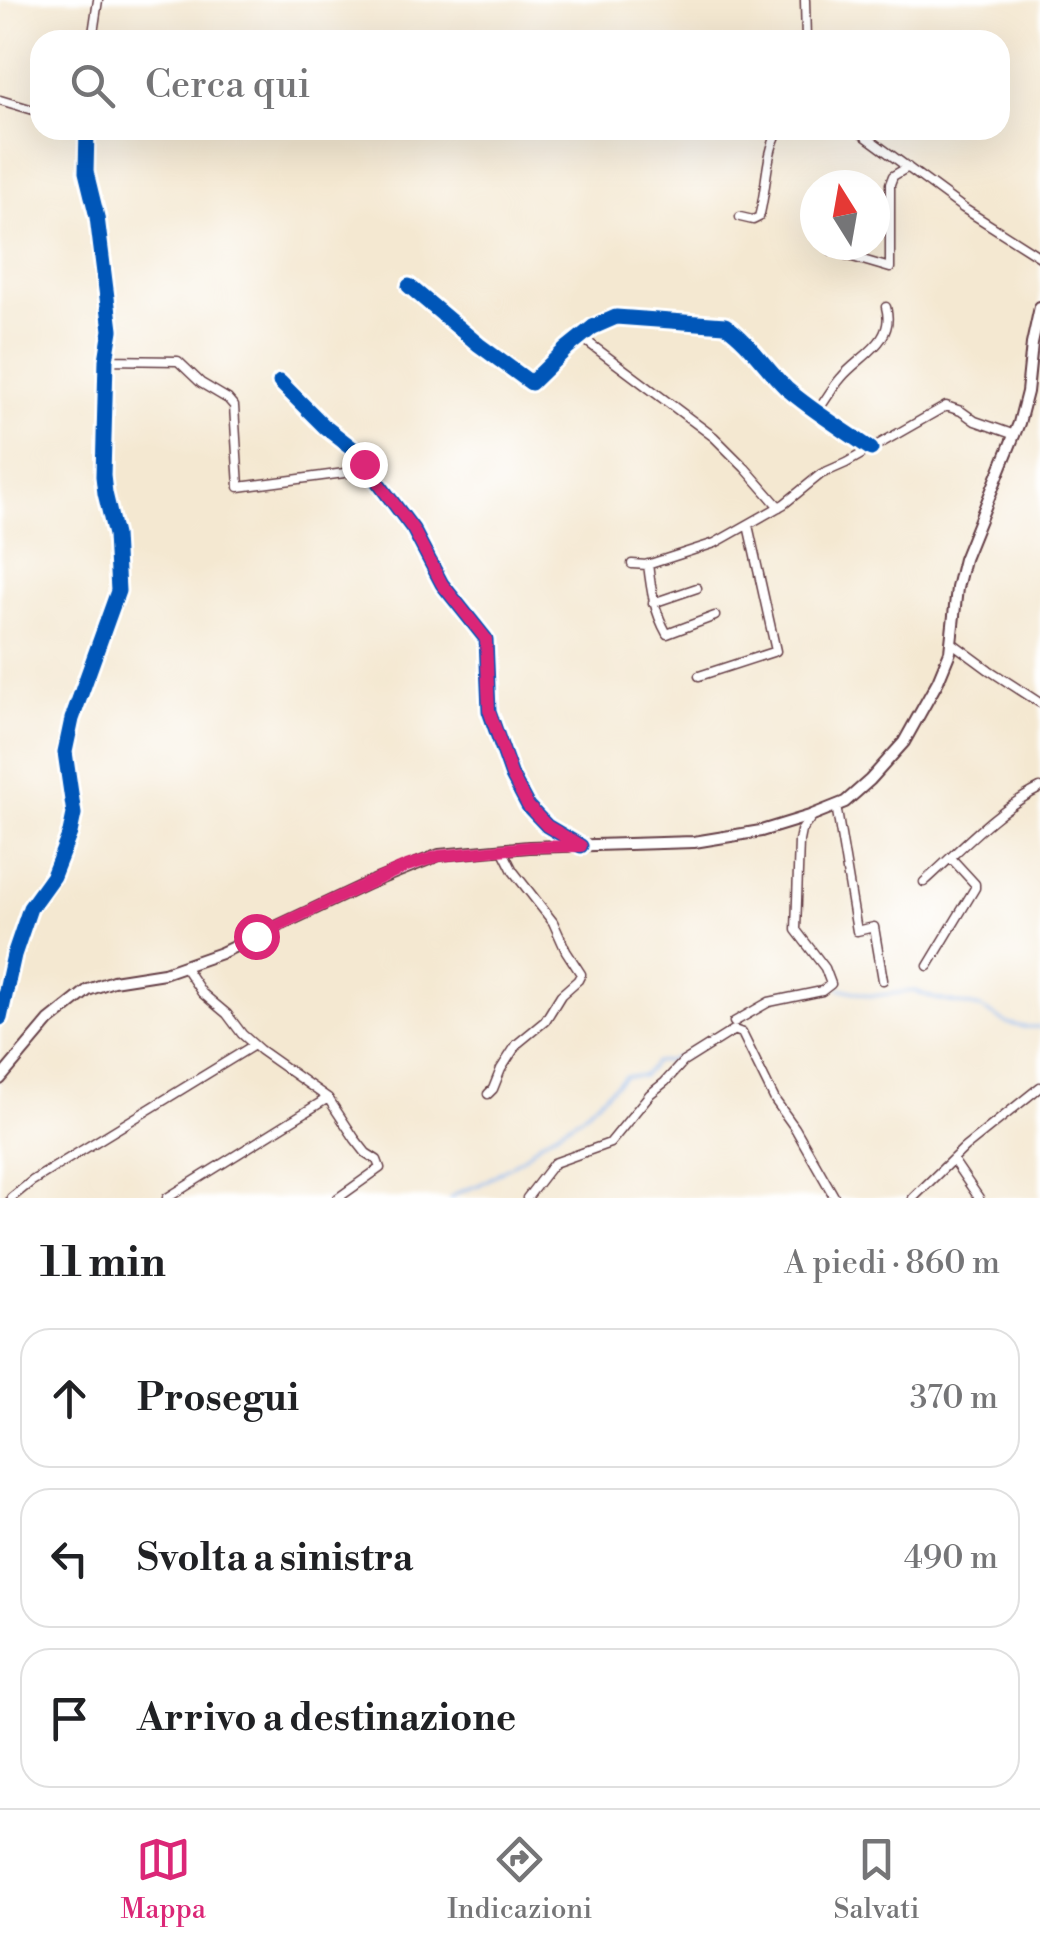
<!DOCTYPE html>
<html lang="it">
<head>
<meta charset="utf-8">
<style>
  :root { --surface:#fff; --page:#f6f6f6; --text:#202124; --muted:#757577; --line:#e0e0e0; --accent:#db2777 }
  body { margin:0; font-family:"Libre Bodoni",serif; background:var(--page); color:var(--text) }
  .compass { position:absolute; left:800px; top:170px; width:90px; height:90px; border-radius:50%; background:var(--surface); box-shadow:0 10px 40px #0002; rotate:349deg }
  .stop { position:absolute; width:30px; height:30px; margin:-22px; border:8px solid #db2777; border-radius:50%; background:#fff }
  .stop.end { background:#db2777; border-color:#fff; box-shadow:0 2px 10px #0008 }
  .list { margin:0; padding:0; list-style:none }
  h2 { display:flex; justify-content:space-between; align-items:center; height:130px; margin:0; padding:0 40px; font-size:42px }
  h2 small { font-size:32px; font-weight:400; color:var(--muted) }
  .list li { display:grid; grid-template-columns:65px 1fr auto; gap:30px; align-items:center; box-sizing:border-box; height:140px; margin:0 20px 20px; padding:0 20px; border:2px solid var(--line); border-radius:30px }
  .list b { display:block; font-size:38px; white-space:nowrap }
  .list em { font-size:32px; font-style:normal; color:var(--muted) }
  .icon { flex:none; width:55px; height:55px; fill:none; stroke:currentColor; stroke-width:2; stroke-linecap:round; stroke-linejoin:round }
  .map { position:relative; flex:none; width:1040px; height:1198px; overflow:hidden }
  .search { position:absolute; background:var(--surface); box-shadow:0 10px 40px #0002; left:30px; right:30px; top:30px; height:110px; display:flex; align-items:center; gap:25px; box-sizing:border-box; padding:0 35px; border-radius:30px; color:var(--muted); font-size:38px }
  .sheet { height:610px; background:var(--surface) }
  nav { display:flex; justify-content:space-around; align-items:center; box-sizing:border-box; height:140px; border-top:2px solid var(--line); background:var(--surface); font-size:28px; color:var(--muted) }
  nav a { display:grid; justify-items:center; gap:5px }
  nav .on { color:var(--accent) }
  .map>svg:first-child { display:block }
</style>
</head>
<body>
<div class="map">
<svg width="1040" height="1198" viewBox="0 0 1040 1198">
  <rect width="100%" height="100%" fill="#fff"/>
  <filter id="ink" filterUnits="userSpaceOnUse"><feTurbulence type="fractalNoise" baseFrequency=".01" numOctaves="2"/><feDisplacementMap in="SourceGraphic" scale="20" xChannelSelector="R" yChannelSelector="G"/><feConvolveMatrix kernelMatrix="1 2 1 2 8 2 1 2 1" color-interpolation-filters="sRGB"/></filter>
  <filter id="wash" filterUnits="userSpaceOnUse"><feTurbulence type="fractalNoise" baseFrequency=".0048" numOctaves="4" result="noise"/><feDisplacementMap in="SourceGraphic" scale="40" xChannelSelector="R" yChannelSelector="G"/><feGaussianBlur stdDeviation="2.25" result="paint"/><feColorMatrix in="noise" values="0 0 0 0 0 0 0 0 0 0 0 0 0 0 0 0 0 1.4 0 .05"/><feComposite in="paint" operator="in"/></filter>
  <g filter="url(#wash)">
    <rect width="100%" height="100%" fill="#f4e8d1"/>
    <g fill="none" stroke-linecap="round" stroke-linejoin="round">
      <!-- stream -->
      <path stroke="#85b3ef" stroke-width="2.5" d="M839,988L872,996L915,991L936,999L981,1008L1007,1023L1023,1027H1040
        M450,1198L457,1193L481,1184L523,1158L540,1142L580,1117L625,1076H643L655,1062L667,1061L690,1053"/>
    </g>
  </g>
  <g filter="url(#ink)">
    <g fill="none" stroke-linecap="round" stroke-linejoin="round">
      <defs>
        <path id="street" d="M805,0L806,40
          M92,40L98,0
          M0,100L40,112
          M857,130L963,208L1040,257
          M740,217L753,220L759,217C767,190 765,154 779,130
          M832,251L890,268V184L893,176L908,167
          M409,286L479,345L531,383L567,348L593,327L616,317L725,325C750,342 765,368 786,388C812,411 843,429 871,449
          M581,337L714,437L745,468L779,507
          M106,360L178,361L201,383L228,399L234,406L239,487L367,470
          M280,382L325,427L356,451L364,464L413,529L442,584L486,639L489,711L512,776L528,806L547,826L581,846
          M817,412C825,401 832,388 841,378C859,356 896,342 886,307
          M632,564L647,565L715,543L784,504L821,474L846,463L946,406L961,411L975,421L1015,435
          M648,564C651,590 654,611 667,634L715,616
          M653,603L697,588
          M951,642L989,670L1040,703
          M699,676L776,651L748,525
          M836,805L857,931L874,927L883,980
          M924,882C961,849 996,810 1040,788
          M184,966L202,993L227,1014L242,1034L260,1050L328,1098L355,1139L366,1153L377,1160L380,1168L338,1198
          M928,966L975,888V884L951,858
          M0,1018L14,955L30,908L53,876L70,833L74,814L65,752L72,719L118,591L115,535L105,493L103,476L106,360L111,330L97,217L86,172L87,130
          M734,1022L769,1002L822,991L831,984L825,968L796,930L799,841L801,831L813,815
          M488,1094L493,1089L501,1069L517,1044L545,1021L561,995L578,980L581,974L566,951L553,922L513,871L502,849
          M953,1160L979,1198
          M11,1198L32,1181L254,1045
          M167,1198L328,1098
          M527,1198L554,1163L610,1143L650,1094L665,1082L683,1062L734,1030L742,1033L775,1100L795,1128L835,1198
          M913,1198L964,1148L1040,1087"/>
        <path id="secondary" d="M0,1079L49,1021L88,990L113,981L164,973L221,953L369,883L439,855L529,847L694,842L761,831L810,816L845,802L870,780L904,742L938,681L950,652L957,588L964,559L1019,423L1027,392L1032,344L1040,307"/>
      </defs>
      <!-- street casing -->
      <use href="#street" stroke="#643d44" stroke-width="11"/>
      <!-- secondary casing -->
      <use href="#secondary" stroke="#643d44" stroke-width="14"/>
      <!-- street -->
      <use href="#street" stroke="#fff" stroke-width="8"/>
      <!-- secondary -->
      <use href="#secondary" stroke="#fff" stroke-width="10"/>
      <defs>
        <path id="cycleway" d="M409,286L479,345L531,383L567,348L593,327L616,317L725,325C750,342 765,368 786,388C812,411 843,429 871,449
          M280,382L325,427L356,451L364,464L413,529L442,584L486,639L489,711L512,776L528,806L547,826L581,846
          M0,1018L14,955L30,908L53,876L70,833L74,814L65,752L72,719L118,591L115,535L105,493L103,476L106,360L111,330L97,217L86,172L87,130"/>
      </defs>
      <!-- cycleway casing -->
      <use href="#cycleway" stroke="#fff" stroke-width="21"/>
      <!-- cycleway -->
      <use href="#cycleway" stroke="#0057b8" stroke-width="15"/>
    </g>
  </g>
  <g fill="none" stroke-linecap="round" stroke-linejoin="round" filter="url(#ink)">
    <!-- route -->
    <path stroke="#db2777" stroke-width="12" d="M256,936L369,883L407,866L439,856L529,847L581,846L547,826L528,806L512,776L489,710L486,639L442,584L413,529L364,464"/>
  </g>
</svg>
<svg class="compass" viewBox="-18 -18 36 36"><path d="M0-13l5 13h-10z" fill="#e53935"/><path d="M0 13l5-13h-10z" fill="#757577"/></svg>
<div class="stop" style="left:256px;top:936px"></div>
<div class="stop end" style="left:364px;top:464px"></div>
<div class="search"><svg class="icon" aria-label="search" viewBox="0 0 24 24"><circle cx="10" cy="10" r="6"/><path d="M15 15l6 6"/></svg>Cerca qui</div>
</div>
<section class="sheet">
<h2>11 min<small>A piedi · 860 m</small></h2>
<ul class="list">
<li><svg class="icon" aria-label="ahead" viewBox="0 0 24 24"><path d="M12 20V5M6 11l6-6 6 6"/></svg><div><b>Prosegui</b></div><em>370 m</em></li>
<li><svg class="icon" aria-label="left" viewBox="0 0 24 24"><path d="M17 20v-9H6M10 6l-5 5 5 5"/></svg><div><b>Svolta a sinistra</b></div><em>490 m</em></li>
<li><svg class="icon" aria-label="arrive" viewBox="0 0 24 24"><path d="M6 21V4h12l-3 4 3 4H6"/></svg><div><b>Arrivo a destinazione</b></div></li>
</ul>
</section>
<nav>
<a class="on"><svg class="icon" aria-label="map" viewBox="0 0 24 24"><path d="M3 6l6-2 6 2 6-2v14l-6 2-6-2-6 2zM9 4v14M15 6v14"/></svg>Mappa</a>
<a><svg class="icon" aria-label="directions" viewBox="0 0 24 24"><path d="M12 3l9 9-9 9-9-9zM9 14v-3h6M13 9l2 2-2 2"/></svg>Indicazioni</a>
<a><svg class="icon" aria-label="saved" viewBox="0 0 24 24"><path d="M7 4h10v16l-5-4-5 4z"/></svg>Salvati</a>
</nav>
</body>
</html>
